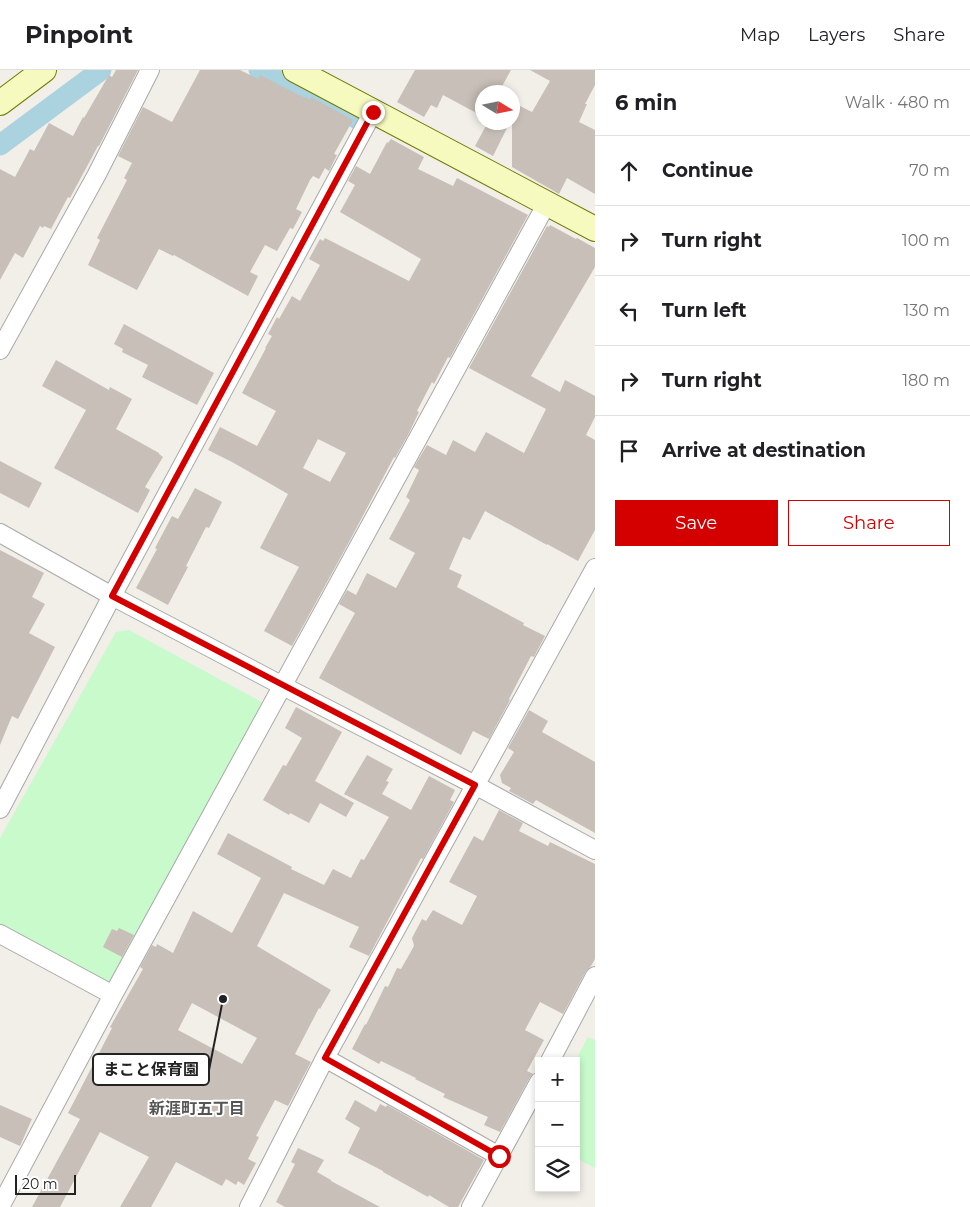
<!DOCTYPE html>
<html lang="en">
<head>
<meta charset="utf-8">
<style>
  :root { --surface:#fff; --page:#f6f6f6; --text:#202124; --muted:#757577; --line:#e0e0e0; --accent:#d40000 }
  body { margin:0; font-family:Montserrat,"Noto Sans JP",sans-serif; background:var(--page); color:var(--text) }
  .controls { position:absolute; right:15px; bottom:15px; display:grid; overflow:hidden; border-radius:0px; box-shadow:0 2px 8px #0003 }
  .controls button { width:45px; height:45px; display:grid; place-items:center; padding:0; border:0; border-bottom:1px solid var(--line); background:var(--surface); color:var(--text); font:25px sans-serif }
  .compass { position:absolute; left:475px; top:15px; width:45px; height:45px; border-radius:50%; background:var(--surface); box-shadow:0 2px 8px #0003; rotate:100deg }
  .scale { position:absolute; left:15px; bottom:12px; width:61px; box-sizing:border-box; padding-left:5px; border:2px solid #222; border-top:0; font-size:14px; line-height:18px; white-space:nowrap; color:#222; -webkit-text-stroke:4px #fff; paint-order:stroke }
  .stop { position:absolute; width:15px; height:15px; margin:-11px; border:4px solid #d40000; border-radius:50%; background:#fff }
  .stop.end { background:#d40000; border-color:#fff; box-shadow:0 1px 5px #0008 }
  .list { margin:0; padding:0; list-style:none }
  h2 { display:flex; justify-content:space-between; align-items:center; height:65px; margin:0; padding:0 20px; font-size:21px }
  h2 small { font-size:16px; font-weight:400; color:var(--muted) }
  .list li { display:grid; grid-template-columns:32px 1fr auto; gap:15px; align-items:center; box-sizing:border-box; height:70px; padding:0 20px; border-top:1px solid var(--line) }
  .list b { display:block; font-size:19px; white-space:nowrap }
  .list em { font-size:16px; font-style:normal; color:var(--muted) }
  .actions { display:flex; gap:10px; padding:15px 20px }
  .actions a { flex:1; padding:11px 0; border:1px solid var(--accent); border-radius:0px; text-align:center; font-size:18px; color:var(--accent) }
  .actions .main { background:var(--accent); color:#fff }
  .icon { flex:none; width:28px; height:28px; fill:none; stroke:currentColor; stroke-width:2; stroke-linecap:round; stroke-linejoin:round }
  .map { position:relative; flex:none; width:595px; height:1137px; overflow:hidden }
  header { display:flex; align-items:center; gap:30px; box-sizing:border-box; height:70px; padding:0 25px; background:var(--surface); border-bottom:1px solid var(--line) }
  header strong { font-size:24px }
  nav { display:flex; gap:28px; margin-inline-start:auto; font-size:18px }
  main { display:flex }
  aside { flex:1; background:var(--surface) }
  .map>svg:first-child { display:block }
</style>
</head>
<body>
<header>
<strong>Pinpoint</strong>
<nav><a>Map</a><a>Layers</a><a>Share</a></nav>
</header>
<main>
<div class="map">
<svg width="595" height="1137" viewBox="0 0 595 1137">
  <rect width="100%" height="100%" fill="#f2efe9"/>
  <!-- park -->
  <path fill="#c8facc" d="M129,560L269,636L113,921L0,861V768L116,562Z
    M588,967L595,970V1098L576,1088V991H575Z"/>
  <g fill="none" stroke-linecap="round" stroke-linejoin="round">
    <!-- canal -->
    <path stroke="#aad3df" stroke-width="21" d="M259,0L358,49
      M0,75L101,0"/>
  </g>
  <!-- building -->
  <path fill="#c7bfb8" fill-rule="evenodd" d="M116,0H138L99,76H98L70,128L68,127L51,159L44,156L43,158L40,156L23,188L15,183L0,210V99L15,107L30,79L34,81L49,53L73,66L83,47L84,48L109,5L112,7Z
    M200,0H240L258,9L260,5L305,28L306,27L310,30L311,27L353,50L334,84L337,85L329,101L325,98L319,109L313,106L310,110L296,139L302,142L293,159L290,158L277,181L265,175L250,202L258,206L248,226L174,185L173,186L159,179L137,220L88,195L100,170L97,168L127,110L124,108L132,93L118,86L143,37L172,52Z
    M415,0H511L499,22H482V46L443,25L437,38L431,35L424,47L397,32Z
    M530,0H595V15L585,34H587L579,52L595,60V124L567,108L559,124L512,97V32L532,42L550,11Z
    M488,52H510L493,86L475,76Z
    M391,69L424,87L418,99L453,116L457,108L528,145L450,288L448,287L434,314L432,312L417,341L419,342L408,365L395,388L394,387L349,472L292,576L264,561L299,497L260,478L288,424L232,392L208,380L220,357L257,376L276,341L242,323L266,278H265L272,266L268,264L277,247L279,249L292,226L300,231L320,195L309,189L320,169L323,171L325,168L409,211L421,189L340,142L355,115L348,111L356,96L370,104L387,72L388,73ZM318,369L346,383L330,412L303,398Z
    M550,155L576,169L577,168L595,178V197L531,306L560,322L565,310L595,326V347L586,365L595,370V460L578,491L547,474V475L485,441L470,470L463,467L449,499L462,505L457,517L524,553L523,555L545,566L534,587L531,586L509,629L510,630L489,669L473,661L461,685L319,608L355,543L339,534L347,520L356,525L367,503L396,518L415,483L389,469L410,430L406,427L419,400L414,397L427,375L446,385L453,370L475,382L486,362L524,383L546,339L469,298L547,156L549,157Z
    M124,254L214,303L197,335L142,307L148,295L122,282L123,279L114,274Z
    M56,290L109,320L110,317L132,329L116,359L159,383V384L163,387L145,417L150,420L138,443L54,398L86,340L42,316Z
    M0,391L42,413L29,438L0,423Z
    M195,418L222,432L209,458L206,457L186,496L188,497L168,535L136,518L157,479L155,478L172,446L178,449Z
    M0,480L44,503L32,527L45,534L29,563L55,577L18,649L12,646L0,675Z
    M296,637L342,662L315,711L354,733L346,747L320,733L309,753L290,743L289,745L263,730L283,695L286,696L302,668L285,658Z
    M529,640L548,651L542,662L595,692V763L536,730L533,734L509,721L511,718L502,713L500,705L514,682L508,678Z
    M367,685L393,699L386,711L389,712L382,724L411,740L429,706L455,720L450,730L454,732L423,789L421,788L369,886L349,877L359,857L284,823L257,876L331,920L320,939L319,938L295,984L311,992L288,1036L275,1030L256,1066L259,1067L248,1089L256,1093L244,1115L238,1111L236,1115L226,1109L222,1116L176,1092L151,1137H120L149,1087L100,1062L60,1137H32L80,1049L68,1043L112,958L110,957L143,899L140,897L152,875L156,877L157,874L173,883L193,841L232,863L261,808L217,784L228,763L292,797L291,799L324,815L333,799L351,808L361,789L364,790L389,747L344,724ZM192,933L257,968L242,994L178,960Z
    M499,740L523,753L519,761L548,776L550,772L595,794V889L591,896L586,901L563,944L540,932L525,960L544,970L527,1001L533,1004L530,1007L500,1062L484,1055L488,1047L443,1027L445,1024L415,1009L416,1008L381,991L379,994L352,979L365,954L366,955L385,916L388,917L397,898L401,899L414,876L412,868L422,849L426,851L433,840L462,855L477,826L449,812L474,766L483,771Z
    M119,858L134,865L122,887L103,877L112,859L117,861Z
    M355,1030L376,1042L380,1034L386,1037L387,1035L484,1090L458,1137H449L429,1125L428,1127L383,1102V1101L348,1083L360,1058L345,1049Z
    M0,1035L32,1049L20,1076L0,1067Z
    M298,1078L324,1090L317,1102L331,1110V1111L380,1137H285L276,1132L295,1094L291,1092Z"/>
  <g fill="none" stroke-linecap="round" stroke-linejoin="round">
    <defs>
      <path id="street" d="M0,280L96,106L150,0
        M0,463L112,526L283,616L475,715L595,780
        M0,739L112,526L373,42
        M0,864L113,925
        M325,988L499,1086
        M550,991L595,906
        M0,1137L113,925L547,133
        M249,1137L325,988L595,498
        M471,1137L539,1012"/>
      <path id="secondary" d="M295,0L595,159
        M0,33L44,0"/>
    </defs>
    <!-- street casing -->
    <use href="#street" stroke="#a9a9a9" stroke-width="20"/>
    <!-- secondary casing -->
    <use href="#secondary" stroke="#707d05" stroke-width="26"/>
    <!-- street -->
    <use href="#street" stroke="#fff" stroke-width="18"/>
    <!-- secondary -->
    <use href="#secondary" stroke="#f7fabf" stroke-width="24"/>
  </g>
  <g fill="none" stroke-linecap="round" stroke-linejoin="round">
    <!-- route -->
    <path stroke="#d40000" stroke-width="6" d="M373,42L112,526L475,715L325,988L499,1086"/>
  </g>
  <g text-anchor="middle" stroke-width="4" stroke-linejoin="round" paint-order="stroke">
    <!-- neighbourhood labels -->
    <g font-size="16" font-weight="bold" fill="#555" stroke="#fff">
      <text x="197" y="1044">新涯町五丁目</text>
    </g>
  </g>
  <!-- callouts -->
  <path fill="none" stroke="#222" stroke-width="2" d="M223 929L209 1000"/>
  <circle fill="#222" stroke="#fff" stroke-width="2" cx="223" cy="929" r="5"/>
  <rect fill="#fff" stroke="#222" stroke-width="2" x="93" y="984" width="116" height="31" rx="5"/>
  <g font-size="16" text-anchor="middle" font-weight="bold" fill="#222">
    <text x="151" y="1005">まこと保育園</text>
  </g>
</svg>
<div class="controls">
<button>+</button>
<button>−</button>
<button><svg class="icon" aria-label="layers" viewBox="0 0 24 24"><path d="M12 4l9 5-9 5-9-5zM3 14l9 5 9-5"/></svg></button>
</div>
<svg class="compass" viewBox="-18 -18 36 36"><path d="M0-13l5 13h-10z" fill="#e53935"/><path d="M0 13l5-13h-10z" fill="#757577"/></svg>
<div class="scale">20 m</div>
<div class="stop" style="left:499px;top:1086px"></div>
<div class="stop end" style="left:373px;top:42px"></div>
</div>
<aside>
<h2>6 min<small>Walk · 480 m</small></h2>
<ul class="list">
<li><svg class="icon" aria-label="ahead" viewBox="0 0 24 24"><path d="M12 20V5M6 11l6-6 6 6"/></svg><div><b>Continue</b></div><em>70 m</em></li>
<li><svg class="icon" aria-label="right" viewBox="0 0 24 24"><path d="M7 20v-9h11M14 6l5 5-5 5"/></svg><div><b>Turn right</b></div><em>100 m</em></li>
<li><svg class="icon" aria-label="left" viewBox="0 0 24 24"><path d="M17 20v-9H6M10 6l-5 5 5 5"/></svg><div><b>Turn left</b></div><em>130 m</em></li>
<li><svg class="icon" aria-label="right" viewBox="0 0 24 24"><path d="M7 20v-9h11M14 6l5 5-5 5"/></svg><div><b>Turn right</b></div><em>180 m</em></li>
<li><svg class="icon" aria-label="arrive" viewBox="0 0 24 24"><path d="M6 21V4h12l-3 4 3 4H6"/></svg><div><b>Arrive at destination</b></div></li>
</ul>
<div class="actions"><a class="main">Save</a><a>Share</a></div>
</aside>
</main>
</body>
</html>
